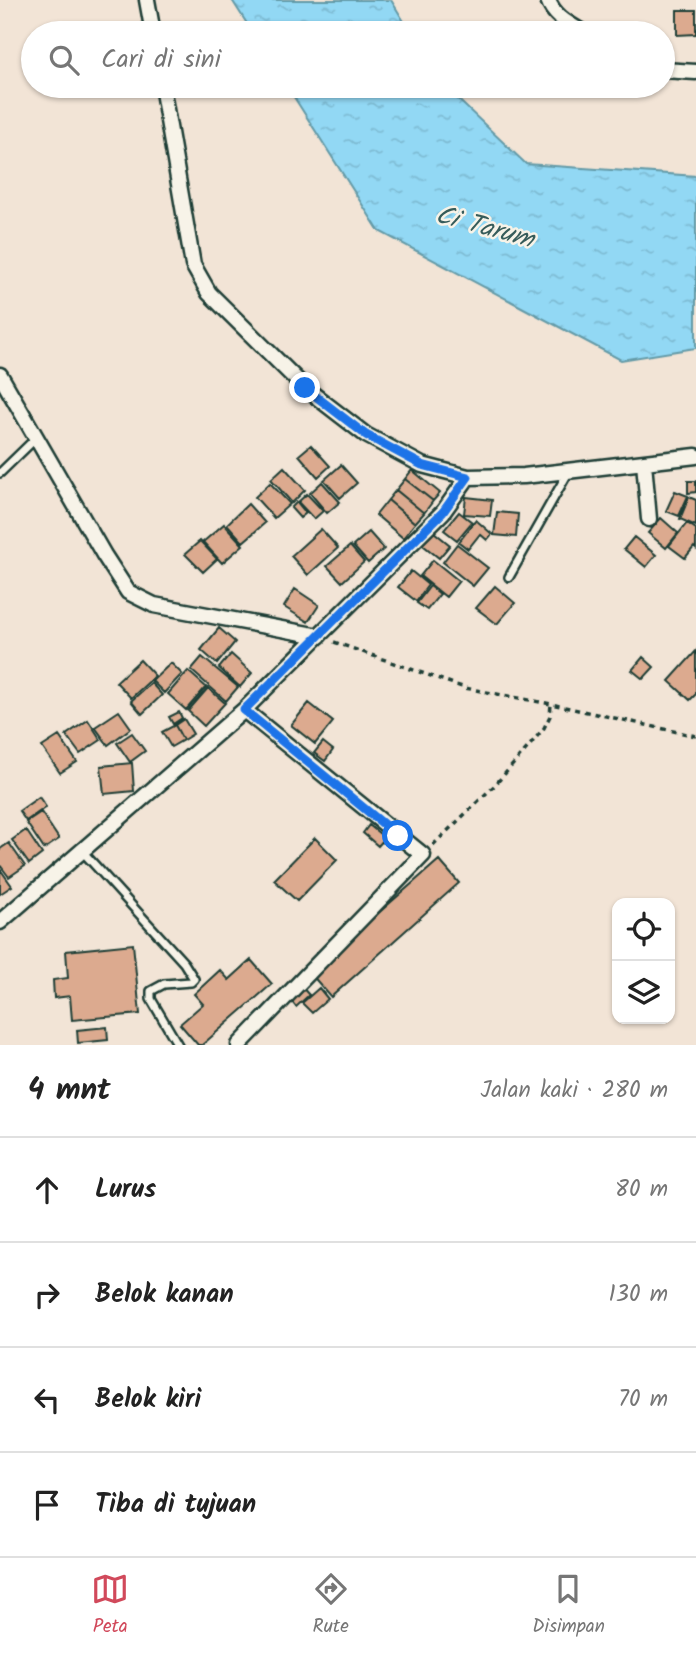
<!DOCTYPE html>
<html lang="id">
<head>
<meta charset="utf-8">
<style>
  :root { --surface:#fff; --page:#f6f6f6; --text:#222; --muted:#767676; --line:#e0e0e0; --accent:#d1495b }
  body { margin:0; font-family:Kalam,sans-serif; background:var(--page); color:var(--text) }
  .controls { position:absolute; right:21px; bottom:21px; display:grid; overflow:hidden; border-radius:14px; box-shadow:0 2px 5px #0004 }
  .controls button { width:63px; height:63px; display:grid; place-items:center; padding:0; border:0; border-bottom:2px solid var(--line); background:var(--surface); color:var(--text); font:35px sans-serif }
  .stop { position:absolute; width:21px; height:21px; margin:-16px; border:5px solid #1a73e8; border-radius:50%; background:#fff }
  .stop.end { background:#1a73e8; border-color:#fff; box-shadow:0 2px 7px #0008 }
  .list { margin:0; padding:0; list-style:none }
  h2 { display:flex; justify-content:space-between; align-items:center; height:91px; margin:0; padding:0 28px; font-size:30px }
  h2 small { font-size:23px; font-weight:400; color:var(--muted) }
  .list li { display:grid; grid-template-columns:46px 1fr auto; gap:21px; align-items:center; box-sizing:border-box; height:105px; padding:0 28px; border-top:2px solid var(--line) }
  .list b { display:block; font-size:26px; white-space:nowrap }
  .list em { font-size:23px; font-style:normal; color:var(--muted) }
  .icon { flex:none; width:38px; height:38px; fill:none; stroke:currentColor; stroke-width:2; stroke-linecap:round; stroke-linejoin:round }
  .map { position:relative; flex:none; width:696px; height:1045px; overflow:hidden }
  .search { position:absolute; background:var(--surface); box-shadow:0 2px 5px #0004; left:21px; right:21px; top:21px; height:77px; display:flex; align-items:center; gap:18px; box-sizing:border-box; padding:0 24px; border-radius:38px; color:var(--muted); font-size:26px }
  .sheet { height:511px; background:var(--surface) }
  nav { display:flex; justify-content:space-around; align-items:center; box-sizing:border-box; height:98px; border-top:2px solid var(--line); background:var(--surface); font-size:19px; color:var(--muted) }
  nav a { display:grid; justify-items:center; gap:4px }
  nav .on { color:var(--accent) }
  .map>svg:first-child { display:block }
</style>
</head>
<body>
<div class="map">
<svg width="696" height="1045" viewBox="0 0 696 1045">
  <defs>
    <pattern id="water-ripples" width="26" height="14" patternUnits="userSpaceOnUse" patternTransform="scale(1.75)"><rect width="26" height="14" fill="#92d8f4"/><path d="M2 4q2-2 4 0t4 0M15 11q2-2 4 0t4 0" fill="none" stroke="#7dbad2"/></pattern>
  </defs>
  <rect width="100%" height="100%" fill="#f2e4d6"/>
  <filter id="ink" filterUnits="userSpaceOnUse"><feTurbulence type="fractalNoise" baseFrequency=".0143" numOctaves="2"/><feDisplacementMap in="SourceGraphic" scale="14" xChannelSelector="R" yChannelSelector="G"/><feConvolveMatrix kernelMatrix="1 2 1 2 8 2 1 2 1" color-interpolation-filters="sRGB"/></filter>
  <g filter="url(#ink)">
    <!-- water -->
    <path fill="url(#water-ripples)" stroke="#649aa7" stroke-width="2" d="M232,0H391L411,33H253Z
      M287,86H444L526,164L696,176V348L621,360L379,231Z"/>
    <!-- building -->
    <path fill="#dcaa8f" stroke="#1f3d34" stroke-width="2" d="M677,10H696V34L677,35Z
      M311,445L330,466L318,477L299,455Z
      M341,465L357,483L340,498L324,480Z
      M284,467L305,490L292,503L271,479Z
      M412,470L440,493L433,501L405,479Z
      M405,479L433,501L424,513L396,490Z
      M688,481H696V492L688,493Z
      M322,482L340,502L327,513L310,493Z
      M270,483L290,504L274,518L255,497Z
      M396,490L424,513L415,523L388,500Z
      M675,491L688,496L679,516L666,511Z
      M307,494L323,511L314,519L298,502Z
      M466,497L492,500L490,516L464,514Z
      M689,497L696,500V526L680,519Z
      M388,500L415,523L403,538L376,515Z
      M297,502L306,513L300,518L291,508Z
      M248,504L265,523L243,542L227,524Z
      M459,512L472,522L457,540L444,530Z
      M497,512L518,514L516,537L494,535Z
      M661,518L678,533L666,548L648,533Z
      M476,520L492,534L487,540L480,534L468,549L459,542Z
      M687,523L696,529V549L694,547L685,558L669,546Z
      M224,524L243,545L222,563L203,542Z
      M429,528L450,545L439,558L418,541Z
      M321,529L338,548L308,575L291,556Z
      M369,532L384,549L368,563L353,546Z
      M634,537L656,555L646,567L624,549Z
      M200,541L217,559L203,572L185,554Z
      M457,544L488,568L473,586L443,562Z
      M350,546L364,562L342,582L327,566Z
      M433,560L459,581L446,597L420,576Z
      M411,571L428,585L416,601L398,587Z
      M430,586L440,594L427,610L417,603Z
      M495,586L515,603L497,624L476,608Z
      M295,589L319,605L308,622L284,607Z
      M219,628L235,642L217,664L201,650Z
      M696,651V694L690,700L669,681Z
      M231,654L252,673L240,687L219,668Z
      M202,657L238,687L226,701L191,670Z
      M643,657L654,667L643,679L632,670Z
      M140,660L155,676L131,698L116,682Z
      M171,663L182,674L164,693L152,681Z
      M188,671L206,687L186,710L168,694Z
      M151,683L162,695L142,714L131,701Z
      M208,688L225,703L204,726L188,711Z
      M309,703L333,722L315,744L291,725Z
      M119,711L131,728L108,745L95,727Z
      M179,712L182,718L173,724L169,717Z
      M184,719L193,734L183,740L175,725Z
      M88,720L101,740L80,754L66,735Z
      M175,725L183,740L171,747L162,732Z
      M132,733L145,751L130,762L117,743Z
      M59,736L77,762L60,773L42,747Z
      M323,742L333,750L325,761L314,753Z
      M132,763L134,791L104,794L101,766Z
      M39,797L46,807L26,821L19,811Z
      M41,812L59,839L44,849L26,822Z
      M369,825L385,838L378,846L363,833Z
      M26,830L42,854L29,864L12,840Z
      M315,838L337,860L297,901L274,880Z
      M9,843L25,866L9,877L0,865V849Z
      M439,860L459,883L331,997L310,973Z
      M0,869L12,886L0,894Z
      M133,944L140,1014L72,1020L70,996L54,998L53,980L68,978L66,951Z
      M251,960L272,984L202,1045H198L180,1024L203,1004L194,994L220,970L229,980Z
      M300,985L309,995L296,1007L287,996Z
      M319,988L328,999L312,1013L302,1003Z
      M107,1027L108,1040L78,1043L77,1030Z"/>
    <g fill="none" stroke-linecap="round" stroke-linejoin="round">
      <defs>
        <path id="lane" d="M0,473L36,438
          M509,577L569,471
          M82,851L184,963L194,979L191,982L164,984L151,991V999L178,1045"/>
        <path id="street" d="M147,0L153,33
          M548,0C554,17 569,24 584,33
          M663,70L696,72
          M162,86L193,265L209,293L305,388L366,435L422,465L468,477L524,476L696,456
          M0,375L104,555L128,592L154,605L319,636
          M644,463L649,519
          M0,922L244,710L443,512L468,477
          M239,1045L423,855L244,710"/>
      </defs>
      <!-- lane casing -->
      <use href="#lane" stroke="#1f3d34" stroke-width="12"/>
      <!-- street casing -->
      <use href="#street" stroke="#1f3d34" stroke-width="19"/>
      <!-- path -->
      <path stroke="#1f3d34" stroke-width="3.5" stroke-dasharray="5 5" stroke-linecap="butt" d="M334,642L465,688L551,704L696,736
        M433,845L495,785L530,745L544,728L550,716L551,704"/>
      <!-- lane -->
      <use href="#lane" stroke="#f7f3e8" stroke-width="7"/>
      <!-- street -->
      <use href="#street" stroke="#f7f3e8" stroke-width="14"/>
    </g>
  </g>
  <g fill="none" stroke-linecap="round" stroke-linejoin="round" filter="url(#ink)">
    <!-- route -->
    <path stroke="#1a73e8" stroke-width="9" d="M305,388L366,435L422,465L468,477L443,512L244,710L398,836"/>
  </g>
  <g text-anchor="middle" stroke-width="5" stroke-linejoin="round" paint-order="stroke">
    <!-- water labels -->
    <g font-size="26" font-style="italic" fill="#365c5a" stroke="#f7f3e8">
      <text transform="translate(485 226) rotate(15)" y="9">Ci Tarum</text>
    </g>
  </g>
</svg>
<div class="controls">
<button><svg class="icon" aria-label="locate" viewBox="0 0 24 24"><circle cx="12" cy="12" r="6"/><path d="M12 2v4M12 18v4M2 12h4M18 12h4"/></svg></button>
<button><svg class="icon" aria-label="layers" viewBox="0 0 24 24"><path d="M12 4l9 5-9 5-9-5zM3 14l9 5 9-5"/></svg></button>
</div>
<div class="stop" style="left:398px;top:836px"></div>
<div class="stop end" style="left:305px;top:388px"></div>
<div class="search"><svg class="icon" aria-label="search" viewBox="0 0 24 24"><circle cx="10" cy="10" r="6"/><path d="M15 15l6 6"/></svg>Cari di sini</div>
</div>
<section class="sheet">
<h2>4 mnt<small>Jalan kaki · 280 m</small></h2>
<ul class="list">
<li><svg class="icon" aria-label="ahead" viewBox="0 0 24 24"><path d="M12 20V5M6 11l6-6 6 6"/></svg><div><b>Lurus</b></div><em>80 m</em></li>
<li><svg class="icon" aria-label="right" viewBox="0 0 24 24"><path d="M7 20v-9h11M14 6l5 5-5 5"/></svg><div><b>Belok kanan</b></div><em>130 m</em></li>
<li><svg class="icon" aria-label="left" viewBox="0 0 24 24"><path d="M17 20v-9H6M10 6l-5 5 5 5"/></svg><div><b>Belok kiri</b></div><em>70 m</em></li>
<li><svg class="icon" aria-label="arrive" viewBox="0 0 24 24"><path d="M6 21V4h12l-3 4 3 4H6"/></svg><div><b>Tiba di tujuan</b></div></li>
</ul>
</section>
<nav>
<a class="on"><svg class="icon" aria-label="map" viewBox="0 0 24 24"><path d="M3 6l6-2 6 2 6-2v14l-6 2-6-2-6 2zM9 4v14M15 6v14"/></svg>Peta</a>
<a><svg class="icon" aria-label="directions" viewBox="0 0 24 24"><path d="M12 3l9 9-9 9-9-9zM9 14v-3h6M13 9l2 2-2 2"/></svg>Rute</a>
<a><svg class="icon" aria-label="saved" viewBox="0 0 24 24"><path d="M7 4h10v16l-5-4-5 4z"/></svg>Disimpan</a>
</nav>
</body>
</html>
